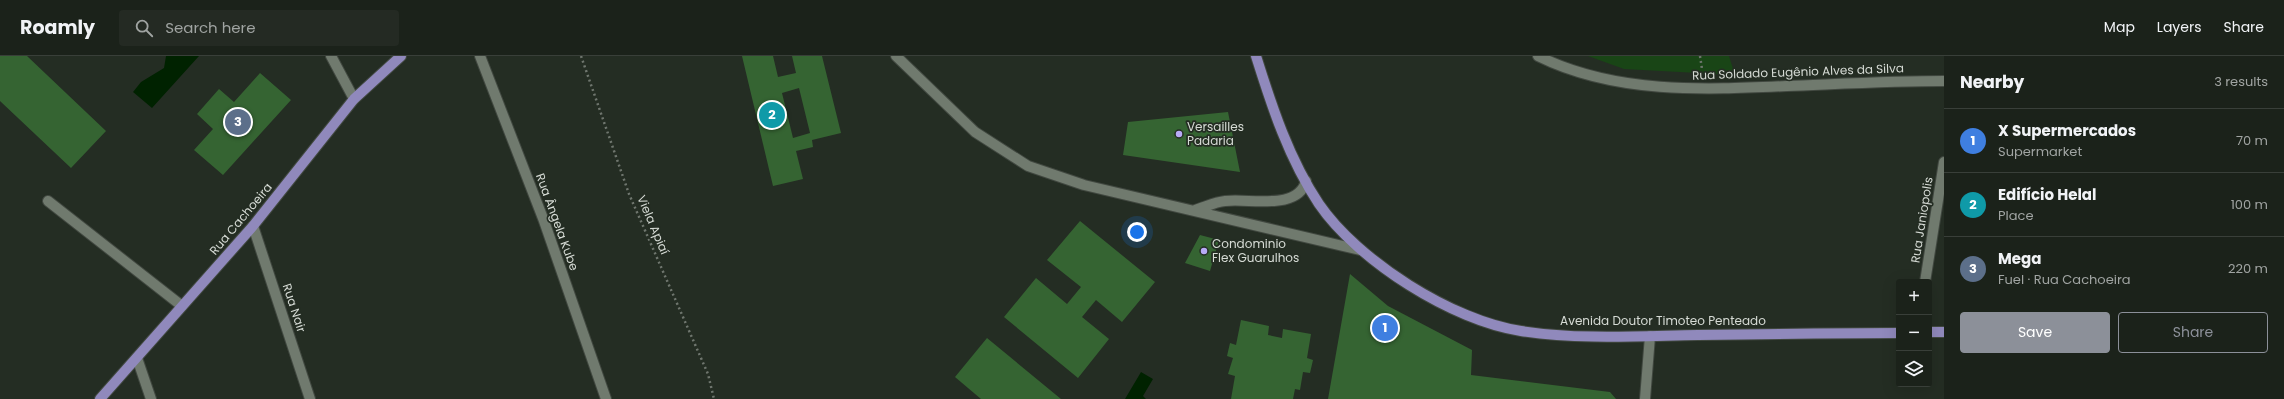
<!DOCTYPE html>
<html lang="en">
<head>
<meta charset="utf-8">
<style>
  :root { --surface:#1b221a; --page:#242a23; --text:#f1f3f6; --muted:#a0a4a2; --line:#393f39; --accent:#8c9099 }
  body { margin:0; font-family:Poppins,sans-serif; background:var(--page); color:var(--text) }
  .controls { position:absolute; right:12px; bottom:12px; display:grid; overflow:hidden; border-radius:4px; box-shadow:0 4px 16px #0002 }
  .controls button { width:36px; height:36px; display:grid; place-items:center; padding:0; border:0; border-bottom:1px solid var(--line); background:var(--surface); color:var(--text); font:20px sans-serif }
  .you { position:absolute; left:1137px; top:176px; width:14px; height:14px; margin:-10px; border:3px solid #fff; border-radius:50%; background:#1a73e8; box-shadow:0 0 0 6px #1a73e833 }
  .badge { display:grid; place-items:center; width:26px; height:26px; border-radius:50%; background:var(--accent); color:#fff; font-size:13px; font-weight:700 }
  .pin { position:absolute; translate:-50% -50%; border:2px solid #fff; box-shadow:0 1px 4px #0006 }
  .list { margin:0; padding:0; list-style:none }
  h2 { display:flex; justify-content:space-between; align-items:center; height:52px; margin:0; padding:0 16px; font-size:17px }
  h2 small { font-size:13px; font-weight:400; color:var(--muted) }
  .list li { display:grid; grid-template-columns:26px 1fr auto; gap:12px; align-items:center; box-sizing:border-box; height:64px; padding:0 16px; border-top:1px solid var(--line) }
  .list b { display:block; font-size:15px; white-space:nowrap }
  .list p { margin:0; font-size:13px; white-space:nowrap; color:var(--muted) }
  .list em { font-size:13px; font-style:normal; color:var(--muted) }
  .actions { display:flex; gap:8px; padding:12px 16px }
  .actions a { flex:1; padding:9px 0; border:1px solid var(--accent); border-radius:4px; text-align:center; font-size:14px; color:var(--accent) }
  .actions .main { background:var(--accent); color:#fff }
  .icon { flex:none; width:22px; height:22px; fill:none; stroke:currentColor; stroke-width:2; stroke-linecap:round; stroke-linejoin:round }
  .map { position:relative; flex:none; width:1944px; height:343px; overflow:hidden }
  header { display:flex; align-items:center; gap:24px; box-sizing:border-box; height:56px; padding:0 20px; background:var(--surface); border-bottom:1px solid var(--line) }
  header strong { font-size:19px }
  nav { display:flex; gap:22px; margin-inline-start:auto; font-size:14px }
  .search { width:280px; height:36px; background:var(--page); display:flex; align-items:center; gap:10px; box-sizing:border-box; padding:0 14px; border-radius:4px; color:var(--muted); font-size:15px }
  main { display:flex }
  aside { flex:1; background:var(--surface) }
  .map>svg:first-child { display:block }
</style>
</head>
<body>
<header>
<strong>Roamly</strong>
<div class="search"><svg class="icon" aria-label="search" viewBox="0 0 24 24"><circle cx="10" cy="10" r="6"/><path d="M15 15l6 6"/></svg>Search here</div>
<nav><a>Map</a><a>Layers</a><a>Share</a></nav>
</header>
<main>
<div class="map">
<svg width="1944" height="343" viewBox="0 0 1944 343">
  <rect width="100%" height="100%" fill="#242d23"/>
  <!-- green -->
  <path fill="#194516" d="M1588,0H1729L1735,19L1624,13Z"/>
  <!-- water -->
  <path fill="#020" d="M166,0H199L152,52L133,36L141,26L164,12Z
    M1141,316L1153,323L1143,340L1146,343H1125Z"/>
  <!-- building -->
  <path fill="#356432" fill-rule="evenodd" d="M0,0H27L106,75L71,112L0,45Z
    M742,0H773L778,21L796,17L792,0H822L841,77L812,84L813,91L796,95L803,123L773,130ZM799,32L810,77L793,82L782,37Z
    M260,17L291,44L223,119L194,94L213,73L197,58L219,33L234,46Z
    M1228,56L1240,116L1123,99L1128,66Z
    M1080,165L1155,226L1122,266L1096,244L1082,261L1109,283L1078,322L1004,261L1036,222L1067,248L1081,231L1047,204Z
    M1200,179L1219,184L1210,215L1185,207Z
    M1350,218L1388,250L1472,294L1471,319L1610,336L1616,343H1328Z
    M1241,264L1269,270L1268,279L1282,282L1283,273L1311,278L1307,302L1313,304L1310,317L1303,316L1300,334L1295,333L1293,343H1231L1235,320L1228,318L1233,302L1227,300L1230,287L1236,289Z
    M987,282L1061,343H981L955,321Z"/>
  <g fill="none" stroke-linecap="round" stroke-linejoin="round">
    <defs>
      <path id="minor" d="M331,0L354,43
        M480,0L544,165L606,343
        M896,0L975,76L1028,110L1084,129L1360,194
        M1538,0C1615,38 1703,34 1787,30C1839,28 1892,25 1944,25
        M48,145L182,250
        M1195,154C1205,151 1215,146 1225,145C1250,142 1298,155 1306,125
        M253,170L310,343
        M1925,226L1944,106
        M137,302L151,343
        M1645,343L1650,280"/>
      <path id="major" d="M1256,0C1272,51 1289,103 1319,148C1358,205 1453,265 1521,275C1579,284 1640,280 1698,279C1765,278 1832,277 1899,277
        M1929,276H1944
        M100,343L253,170L354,43L401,0"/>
    </defs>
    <!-- minor casing -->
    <use href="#minor" stroke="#414840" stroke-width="12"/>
    <!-- major casing -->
    <use href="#major" stroke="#414840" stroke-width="12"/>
    <!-- path -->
    <path stroke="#6f766e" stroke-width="2.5" stroke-dasharray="2 3" stroke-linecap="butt" d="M581,0L629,138L708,318L714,343
      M1700,0L1702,13"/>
    <!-- minor -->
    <use href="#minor" stroke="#707a6e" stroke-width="10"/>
    <!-- major -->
    <use href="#major" stroke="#9089bc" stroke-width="10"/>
  </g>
  <!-- markers -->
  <g fill="#b8abf7" stroke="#242d23" stroke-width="1.5">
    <circle cx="1179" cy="78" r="4"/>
    <circle cx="1204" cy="195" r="4"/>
  </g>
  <g text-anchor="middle" stroke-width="3.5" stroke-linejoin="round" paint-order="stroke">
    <!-- street labels -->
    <g font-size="12" fill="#d6dbd5" stroke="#242d23">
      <text transform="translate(1798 16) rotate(-2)" y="4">Rua Soldado Eugênio Alves da Silva</text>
      <text transform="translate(241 163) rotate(-50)" y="4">Rua Cachoeira</text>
      <text transform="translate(1922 164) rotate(-81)" y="4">Rua Janiopolis</text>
      <text transform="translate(557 166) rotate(70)" y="4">Rua Ângela Kube</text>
      <text transform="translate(653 169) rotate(67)" y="4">Viela Apiaí</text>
      <text transform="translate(294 252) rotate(72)" y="4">Rua Nair</text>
      <text x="1663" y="269">Avenida Doutor Timoteo Penteado</text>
    </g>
    <!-- poi labels -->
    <g font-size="12" fill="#d6dbd5" stroke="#242d23" text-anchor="start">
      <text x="1187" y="75">Versailles<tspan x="1187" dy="14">Padaria</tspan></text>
      <text x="1212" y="192">Condominio<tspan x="1212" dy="14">Flex Guarulhos</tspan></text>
    </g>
  </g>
</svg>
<div class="controls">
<button>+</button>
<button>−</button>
<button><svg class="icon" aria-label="layers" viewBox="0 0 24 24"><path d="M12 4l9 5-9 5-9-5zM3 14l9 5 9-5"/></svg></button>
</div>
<div class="you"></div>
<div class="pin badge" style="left:1385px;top:272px;background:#3f7fe0">1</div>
<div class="pin badge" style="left:772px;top:59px;background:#0f9aa8">2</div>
<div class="pin badge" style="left:238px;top:66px;background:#5c6f8a">3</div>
</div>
<aside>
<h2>Nearby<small>3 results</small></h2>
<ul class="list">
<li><span class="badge" style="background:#3f7fe0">1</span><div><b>X Supermercados</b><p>Supermarket</p></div><em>70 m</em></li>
<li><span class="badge" style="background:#0f9aa8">2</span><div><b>Edifício Helal</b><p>Place</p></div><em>100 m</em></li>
<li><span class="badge" style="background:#5c6f8a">3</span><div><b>Mega</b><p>Fuel · Rua Cachoeira</p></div><em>220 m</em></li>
</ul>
<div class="actions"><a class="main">Save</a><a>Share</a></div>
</aside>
</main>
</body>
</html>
